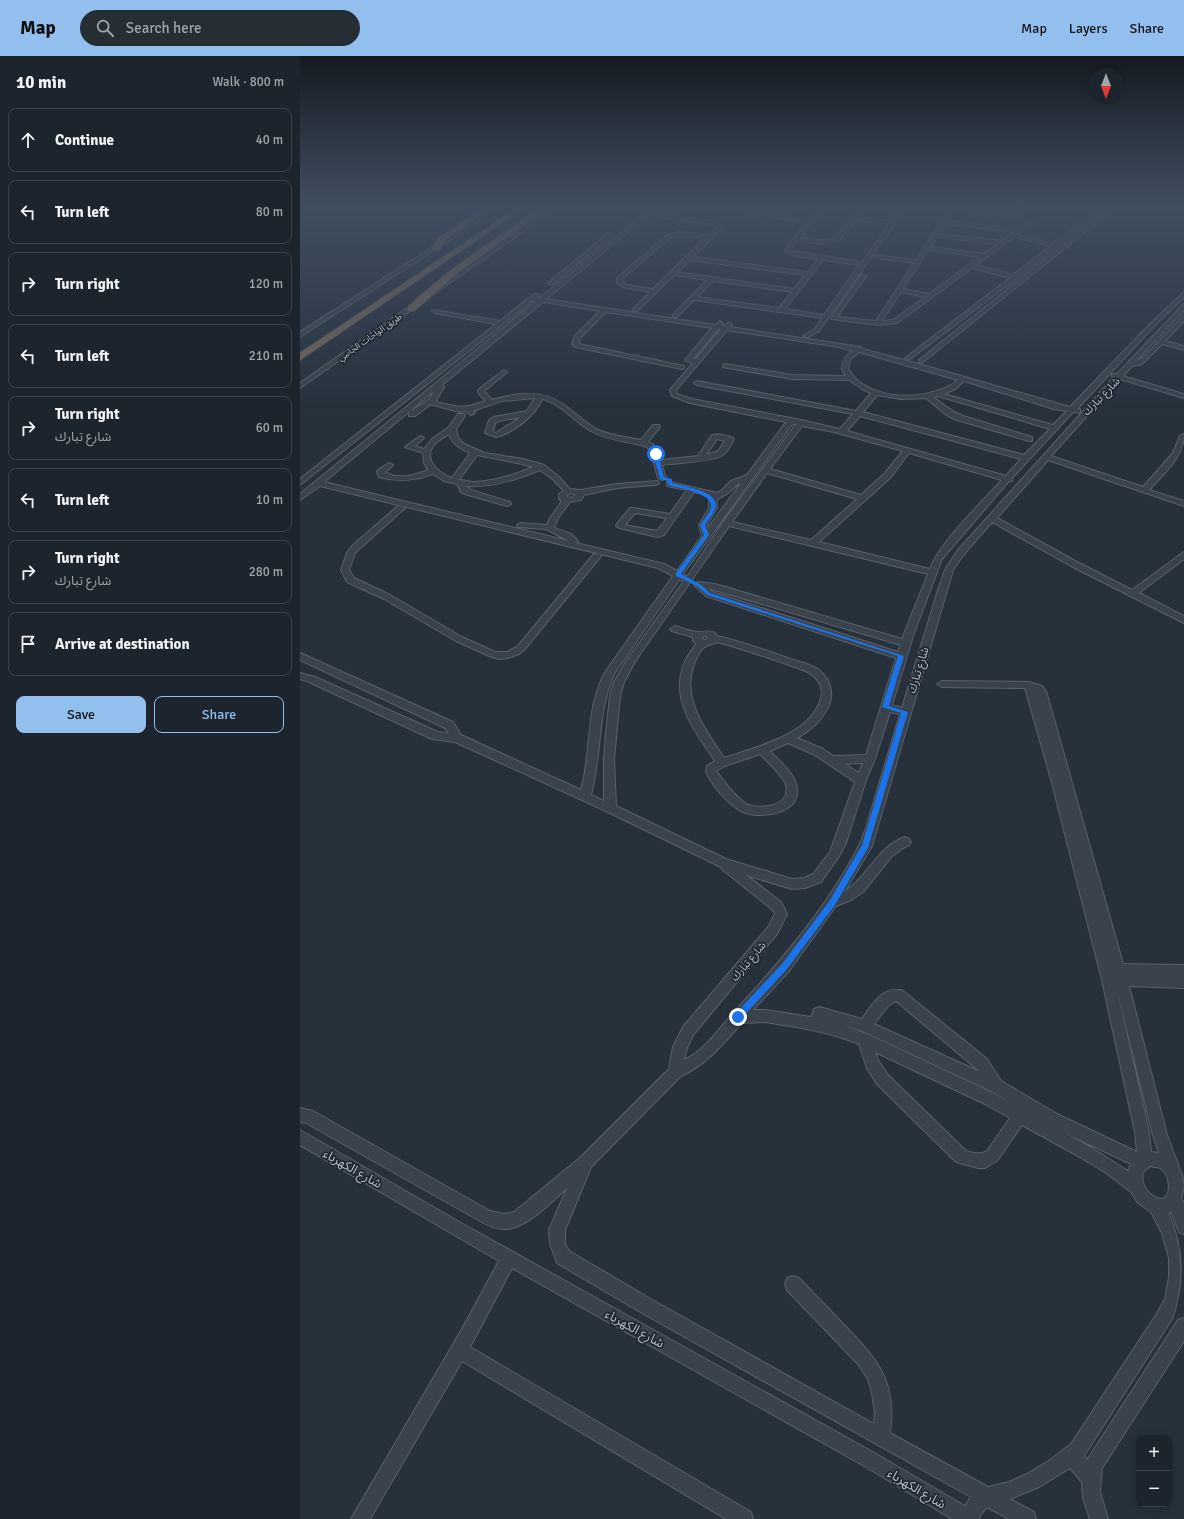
<!DOCTYPE html>
<html lang="en">
<head>
<meta charset="utf-8">
<style>
  :root { --surface:#1c252d; --page:#252d35; --text:#f1f3f6; --muted:#a0a5aa; --line:#3a4249; --accent:#93bfef }
  body { margin:0; font-family:Signika,"Noto Sans Arabic",sans-serif; background:var(--page); color:var(--text) }
  .controls { position:absolute; right:12px; bottom:12px; display:grid; overflow:hidden; border-radius:8px; box-shadow:0 2px 10px #0003 }
  .controls button { width:36px; height:36px; display:grid; place-items:center; padding:0; border:0; border-bottom:1px solid var(--line); background:var(--surface); color:var(--text); font:20px sans-serif }
  .compass { position:absolute; left:788px; top:12px; width:36px; height:36px; border-radius:50%; background:var(--surface); box-shadow:0 2px 10px #0003; rotate:180deg }
  .stop { position:absolute; width:12px; height:12px; margin:-9px; border:3px solid #1a73e8; border-radius:50%; background:#fff }
  .stop.end { background:#1a73e8; border-color:#fff; box-shadow:0 1px 4px #0008 }
  .list { margin:0; padding:0; list-style:none }
  h2 { display:flex; justify-content:space-between; align-items:center; height:52px; margin:0; padding:0 16px; font-size:17px }
  h2 small { font-size:13px; font-weight:400; color:var(--muted) }
  .list li { display:grid; grid-template-columns:26px 1fr auto; gap:12px; align-items:center; box-sizing:border-box; height:64px; margin:0 8px 8px; padding:0 8px; border:1px solid var(--line); border-radius:8px }
  .list b { display:block; font-size:15px; white-space:nowrap }
  .list p { margin:0; font-size:13px; white-space:nowrap; color:var(--muted) }
  .list em { font-size:13px; font-style:normal; color:var(--muted) }
  .actions { display:flex; gap:8px; padding:12px 16px }
  .actions a { flex:1; padding:9px 0; border:1px solid var(--accent); border-radius:8px; text-align:center; font-size:14px; color:var(--accent) }
  .actions .main { background:var(--accent); color:#111 }
  .icon { flex:none; width:22px; height:22px; fill:none; stroke:currentColor; stroke-width:2; stroke-linecap:round; stroke-linejoin:round }
  .map { position:relative; flex:none; width:884px; height:1463px; overflow:hidden }
  header { display:flex; align-items:center; gap:24px; box-sizing:border-box; height:56px; padding:0 20px; background:var(--accent); color:#111 }
  header strong { font-size:19px }
  nav { display:flex; gap:22px; margin-inline-start:auto; font-size:14px }
  .search { width:280px; height:36px; background:var(--page); display:flex; align-items:center; gap:10px; box-sizing:border-box; padding:0 14px; border-radius:22px; color:var(--muted); font-size:15px }
  main { display:flex }
  aside { flex:1; background:var(--surface) }
  .map>svg:first-child { display:block }
</style>
</head>
<body>
<header>
<strong>Map</strong>
<div class="search"><svg class="icon" aria-label="search" viewBox="0 0 24 24"><circle cx="10" cy="10" r="6"/><path d="M15 15l6 6"/></svg>Search here</div>
<nav><a>Map</a><a>Layers</a><a>Share</a></nav>
</header>
<main>
<aside>
<h2>10 min<small>Walk · 800 m</small></h2>
<ul class="list">
<li><svg class="icon" aria-label="ahead" viewBox="0 0 24 24"><path d="M12 20V5M6 11l6-6 6 6"/></svg><div><b>Continue</b></div><em>40 m</em></li>
<li><svg class="icon" aria-label="left" viewBox="0 0 24 24"><path d="M17 20v-9H6M10 6l-5 5 5 5"/></svg><div><b>Turn left</b></div><em>80 m</em></li>
<li><svg class="icon" aria-label="right" viewBox="0 0 24 24"><path d="M7 20v-9h11M14 6l5 5-5 5"/></svg><div><b>Turn right</b></div><em>120 m</em></li>
<li><svg class="icon" aria-label="left" viewBox="0 0 24 24"><path d="M17 20v-9H6M10 6l-5 5 5 5"/></svg><div><b>Turn left</b></div><em>210 m</em></li>
<li><svg class="icon" aria-label="right" viewBox="0 0 24 24"><path d="M7 20v-9h11M14 6l5 5-5 5"/></svg><div><b>Turn right</b><p>شارع تبارك</p></div><em>60 m</em></li>
<li><svg class="icon" aria-label="left" viewBox="0 0 24 24"><path d="M17 20v-9H6M10 6l-5 5 5 5"/></svg><div><b>Turn left</b></div><em>10 m</em></li>
<li><svg class="icon" aria-label="right" viewBox="0 0 24 24"><path d="M7 20v-9h11M14 6l5 5-5 5"/></svg><div><b>Turn right</b><p>شارع تبارك</p></div><em>280 m</em></li>
<li><svg class="icon" aria-label="arrive" viewBox="0 0 24 24"><path d="M6 21V4h12l-3 4 3 4H6"/></svg><div><b>Arrive at destination</b></div></li>
</ul>
<div class="actions"><a class="main">Save</a><a>Share</a></div>
</aside>
<div class="map">
<svg width="884" height="1463" viewBox="0 0 884 1463">
  <rect width="100%" height="100%" fill="#26313c"/>
  <g fill="none" stroke-linecap="round" stroke-linejoin="round">
    <defs>
      <path id="minor" d="M198,149H204L0,281V276Z
        M255,149H261L0,332V327Z
        M277,149H282L274,156H270V154Z
        M355,149H360L351,157L414,165L422,170V172L393,201L508,216L518,203L495,200L485,196L486,191L508,166L400,151L403,149L510,163L520,152L504,149H527L500,182L521,184L534,183L562,149H567L558,161L592,165L603,149H608L519,275L508,281L503,280L515,273L522,262L394,244L377,261H373V259L407,224L374,219L337,255H333V253L350,236L323,231L317,227V222L367,179L379,176L408,179L417,171L413,168L348,160L246,243L415,269L420,265L423,267L421,269L424,270L429,266L432,268L430,271L560,291L563,293L619,308L770,351L851,267L884,236V241L855,269L777,353H780V357L773,356L712,422V425H709L642,503L614,577L592,649L602,652L639,531L645,514L658,494L814,321L812,320V318H817L884,248V254L836,305L844,301L884,259V265L865,285L884,290V294L862,288L842,308L832,310L823,320L884,338V342L820,323L751,400L843,431L873,397L880,380L884,378C884,401 864,417 849,434L884,445V450L748,404L697,462L777,506L832,534L884,496V503L839,537L884,560V567L771,510L692,466L664,498L653,514L572,790L545,835C569,820 578,790 605,781L609,783L611,786L609,789L603,792L592,800L563,836L551,844L536,850L489,915L453,954H465L511,961L514,953L519,951L562,963C571,950 584,928 603,935L687,1003L701,1025L757,1058L837,1096L835,1076L802,924L751,723L725,632L642,631L637,628L642,625L729,626L742,630L746,635L823,908L884,909V932L829,930L867,1079L882,1119L884,1130L881,1143L884,1147V1179L879,1176L871,1156L868,1157C884,1191 884,1228 872,1263L784,1400L787,1404L878,1264L884,1262V1285L802,1412L800,1436L808,1463H790L783,1442L782,1426L770,1412L739,1431L710,1443L734,1456L736,1463H709L687,1451L680,1459L679,1463H652L566,1411L212,1212L170,1291L451,1456L453,1463H426L162,1305L70,1463H51L162,1273L199,1205L0,1089V1074L161,1167L578,1399L665,1450L671,1441L342,1257L257,1207L250,1188L249,1174L267,1132C251,1146 226,1174 203,1173C195,1173 187,1169 180,1165L6,1067L0,1066V1052L13,1055L190,1155L204,1158L214,1156L281,1101L369,1013L373,991L383,971L469,870L475,858L473,854L423,814L421,811L306,755L155,686L132,683L9,626L0,623V617L15,621L138,676L149,677L145,672L0,604V597L153,666L161,679L281,734C292,696 285,650 306,615L373,520L358,512L20,430L0,444V438L236,245H232L0,429V423L196,268L135,257L132,255L133,254L200,265L234,238H238L239,239L236,242H240ZM556,164L589,168L562,206L491,195V192L497,185L521,188L538,185ZM379,180L405,182L353,233L327,229L323,226L322,223L371,181ZM390,204L505,219L494,233L377,216ZM523,204L559,209L524,259L485,253ZM413,225L492,236L479,252L397,241ZM243,246L300,255L274,281L272,288L275,291L382,313L384,312V310L279,288V283L306,256L412,272L385,304L393,307L370,334L372,340L390,347L486,366L447,419L431,425L421,435L417,437L370,426H367V430L387,434L370,458L333,452H330L317,468L316,470L320,472L357,481L364,479L394,436L411,440L409,443V452L399,469L402,480L377,515L364,508L276,487L278,485L271,478L254,472L258,462L270,446L281,444L284,439L317,432L355,429L359,427L358,425L317,428L281,434L270,433L259,421L244,409L223,403L185,397L164,388L158,382L156,373L165,360L164,358H158L149,371L132,383L124,393L115,390L124,382L120,380L105,391L123,397L124,407L128,414C116,419 97,424 85,416L93,409L89,407L78,414L77,416L79,421C98,426 114,425 133,418L144,425L157,428L161,436L165,438L207,450L211,448L210,446L171,434L166,430C191,432 216,424 240,414L254,424L264,435L259,438V443L262,445L250,462L247,469L221,467L217,469L218,471L246,473L269,485L24,426L134,335L130,343L109,356V360H115L131,348L133,349L160,356L165,355L171,359L175,357L173,355L201,345L235,342L227,355L194,361L189,364L185,377L196,381C213,377 235,360 242,343C261,347 274,366 291,375C308,385 329,385 347,391L351,396L358,422L362,424L366,422L362,409C376,407 412,406 423,399C428,396 431,388 434,383C429,379 418,378 412,379L398,400L361,404C359,396 356,389 348,386L360,371L359,369H353L341,384C326,381 311,380 296,373C285,366 275,357 264,349C243,333 216,337 192,344L184,335L206,317L207,316L204,314L178,334L179,338L186,345C163,353 161,352 137,346L136,344L144,331L142,329ZM418,273H421L396,303H393ZM427,274L539,291L553,295C546,299 542,304 542,313L546,320L492,319L425,308L423,309V311L492,323L549,324L564,334L571,337L556,355L397,325L394,327L397,329L553,358L540,373L501,364L392,343L377,338L376,334ZM559,296L658,324C634,344 580,346 556,323C553,320 551,316 548,313L550,304ZM664,325L754,353L767,355L753,369L644,338L655,333ZM577,339L601,343L626,342L648,360L657,364L729,385H732V381L663,360L654,356L633,341L638,340L750,373L724,399L563,356ZM560,360L721,403L706,420L547,375ZM221,361L196,377L193,376L195,367L199,365ZM492,368H496L424,465L387,521L383,518ZM502,370L534,376L603,395L585,417L561,439L470,413ZM149,378C152,388 161,393 170,397L152,422C139,417 122,404 134,389C138,384 144,381 149,378ZM417,383L425,385L418,395L406,399ZM609,397L702,424C681,447 641,485 630,513L519,486L591,421ZM177,399L222,408L233,411C215,419 195,425 174,426C169,426 164,424 159,424ZM467,417L557,443L511,484L432,466ZM441,427L408,472L407,469L417,452V444C420,440 425,440 428,437C433,433 435,429 441,427ZM272,437L276,439L271,442L267,441V439ZM335,457L367,462L357,475L325,469ZM429,470L628,518L602,583L415,528L398,526L394,529L406,540L596,602L566,699L533,700L523,693L497,682C510,675 520,666 527,653C535,639 531,624 519,614C511,608 500,606 490,603C466,594 442,586 417,580L415,577C408,574 406,576 399,576C391,576 382,572 375,570L370,573L372,575L393,581V585L396,588C390,597 383,606 381,618C374,650 399,681 415,705L407,710L406,716C413,730 428,749 443,756C462,764 505,757 496,728C493,716 478,704 470,695L488,687L515,699L555,726L530,796L513,818L504,822L492,823L426,803L316,750L314,703L320,640L324,626L334,607ZM379,524L384,525L327,604L314,626L310,640L306,677L304,703V745L291,739C302,699 297,656 314,618ZM408,532L411,533L601,589L598,596L412,536ZM406,580L408,583L405,584L402,583V581ZM417,586C440,592 463,600 486,608C495,611 506,614 514,620C521,627 524,636 520,645C508,680 455,691 424,702C407,676 382,644 393,611C395,605 398,597 403,592C406,590 413,588 417,586ZM590,656L600,658L566,772C559,793 548,810 537,828C507,875 470,917 432,958C418,974 404,995 384,1004L387,992L393,979L477,878L487,858L481,846L446,819L492,833L505,832L521,826L538,802L546,787L566,724L575,703ZM460,698C467,705 483,720 486,729C491,751 458,755 445,747C433,739 425,726 416,715L425,710ZM563,707L559,717L545,708ZM816,930L853,1079L859,1097L851,1096L849,1076ZM596,945L677,1013L678,1015L574,968L588,950ZM465,966C497,971 529,976 559,988L567,1012L577,1028L656,1106L678,1112H685L697,1105L722,1069L780,1101L806,1117L831,1136L838,1147L851,1156L862,1177L869,1202V1221L865,1243L856,1259L771,1388L750,1404L727,1418L709,1426L688,1431L590,1377C597,1325 578,1304 544,1269C529,1253 514,1238 499,1222L493,1220L487,1222L485,1228L487,1234L558,1308L568,1323L572,1337L575,1357L574,1368L354,1245L269,1195L265,1188V1174L291,1111L380,1021C409,1006 420,991 442,967ZM543,969L562,975L691,1035L714,1049L695,1038L569,979ZM575,996L685,1048L710,1062L687,1095C680,1099 673,1097 666,1095L587,1018L578,1004ZM765,1077L831,1108L828,1115L790,1091ZM850,1110C853,1111 857,1111 860,1112C869,1117 873,1137 863,1143C849,1142 840,1129 843,1116Z
        M742,149H756L805,156L814,149H819L623,306H619V304L801,159Z
        M660,152L724,161L732,166L718,179L753,188L787,161L792,162L717,222L610,303L605,302L710,222L672,212L597,267L578,269L532,263L531,262L534,260V258L561,219L563,218L566,220L537,261L576,265L614,207L577,202L574,200L575,199L616,204L648,155ZM660,156L721,163L726,166L718,173L647,165L652,157ZM645,168L714,176L702,185L639,178ZM637,181L698,188L684,198L630,191ZM714,181L750,190L713,219L676,209ZM628,194L680,201L629,238L603,233ZM601,236L625,241L593,264L582,265Z
        M309,177L314,178L253,228H249V226Z
        M98,450H101L105,452L58,494L55,497L49,514L54,522L90,539L162,581L195,596H207L218,590L294,498H300L301,500L224,594L219,598L208,602L199,603L189,600L156,585L84,543L47,526L41,514L47,497L52,490Z"/>
      <path id="highway" d="M188,149H196L143,186L139,194H133L132,192L137,183Z
        M221,149H229L0,304V297Z
        M244,149H252L163,213L114,255H108L107,253L108,251C149,212 197,182 244,149Z"/>
    </defs>
    <!-- minor casing -->
    <use href="#minor" stroke="#58616a" stroke-width="2"/>
    <!-- highway casing -->
    <use href="#highway" stroke="#454e57" stroke-width="2"/>
    <!-- minor -->
    <use href="#minor" fill="#3a434c" fill-rule="evenodd"/>
    <!-- highway -->
    <use href="#highway" fill="#716557" fill-rule="evenodd"/>
  </g>
  <!-- wall -->
  <path fill="#434f59" d="M832,149H864L859,153Z"/>
  <!-- shaded-wall -->
  <path fill="#374048" d="M861,149H864L859,153Z"/>
  <!-- sky -->
  <linearGradient id="sky" x2="0" y2="1"><stop stop-color="#151b21"/><stop offset="0.42" stop-color="#414e61"/><stop offset="1" stop-color="#414e61" stop-opacity="0"/></linearGradient>
  <rect width="884" height="354" fill="url(#sky)"/>
  <!-- route -->
  <path fill="#1a73e8" d="M356,397L358,398L364,421L372,423V427C383,430 418,435 416,450C415,456 408,464 405,469L409,479L381,518L400,528L410,537L604,600L589,650L608,656L568,792L535,849L487,913L440,964L438,965L434,961L435,958L482,908L530,844L562,789L601,657L582,651L598,600L407,539L397,530L376,520V517L404,479L400,469C403,464 411,456 411,450C412,437 378,432 368,429V425L360,423L353,398Z"/>
  <g text-anchor="middle" stroke-width="3.5" stroke-linejoin="round" paint-order="stroke">
    <!-- far-street labels -->
    <g font-size="9" fill="#b5bec7" stroke="#1f2831">
      <text transform="translate(70 281) rotate(-35)" y="3">طريق الواحات الجانبي</text>
    </g>
    <!-- street labels -->
    <g font-size="11" fill="#b5bec7" stroke="#1f2831">
      <text transform="translate(801 340) rotate(-46)" y="4">شارع تبارك</text>
      <text transform="translate(618 614) rotate(-73)" y="4">شارع تبارك</text>
      <text transform="translate(448 905) rotate(-50)" y="4">شارع تبارك</text>
    </g>
    <!-- near-street labels -->
    <g font-size="13" fill="#b5bec7" stroke="#1f2831">
      <text transform="translate(53 1112) rotate(30)" y="5">شارع الكهرباء</text>
      <text transform="translate(335 1272) rotate(29)" y="5">شارع الكهرباء</text>
      <text transform="translate(617 1432) rotate(31)" y="5">شارع الكهرباء</text>
    </g>
  </g>
</svg>
<div class="controls">
<button>+</button>
<button>−</button>
</div>
<svg class="compass" viewBox="-18 -18 36 36"><path d="M0-13l5 13h-10z" fill="#e53935"/><path d="M0 13l5-13h-10z" fill="#a0a5aa"/></svg>
<div class="stop" style="left:356px;top:398px"></div>
<div class="stop end" style="left:438px;top:961px"></div>
</div>
</main>
</body>
</html>
